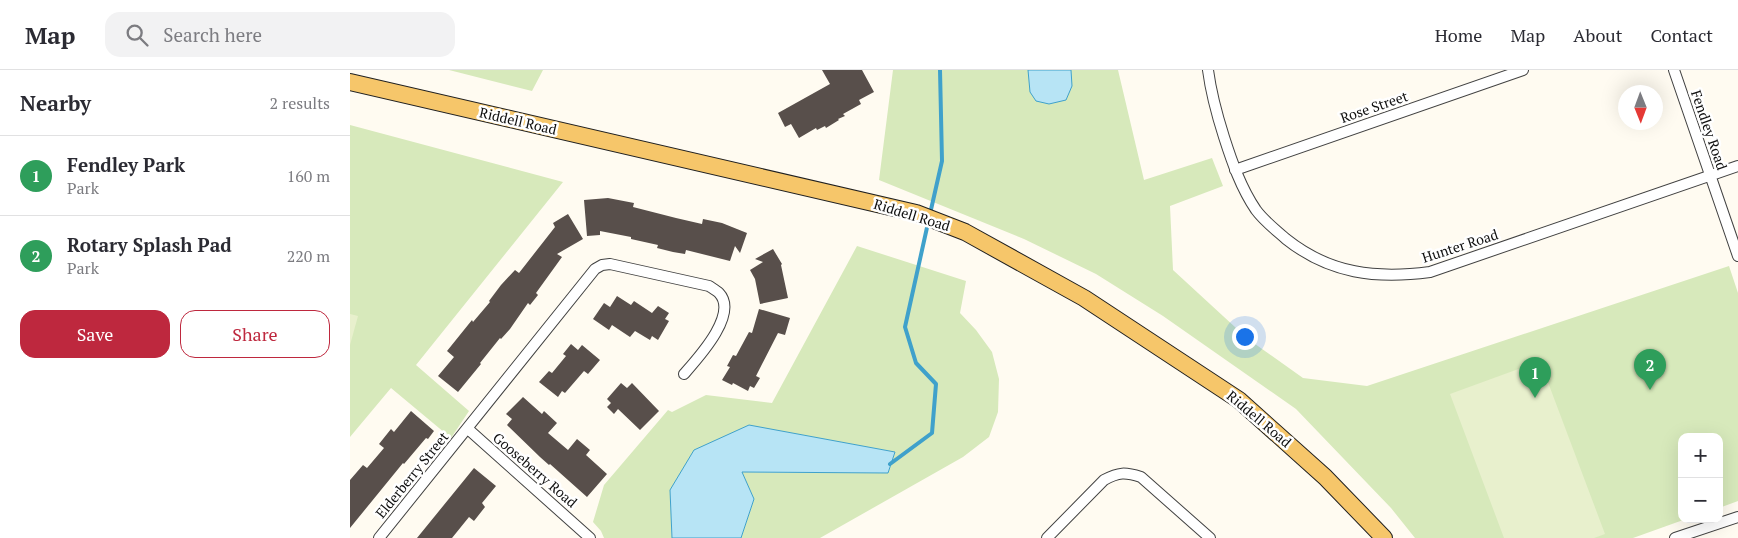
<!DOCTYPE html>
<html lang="en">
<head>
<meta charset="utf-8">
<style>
  :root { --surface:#fff; --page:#f2f2f3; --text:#2b2b33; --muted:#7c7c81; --line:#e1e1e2; --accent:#be283e }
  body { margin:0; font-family:"PT Serif",serif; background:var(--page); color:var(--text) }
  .controls { position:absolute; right:15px; bottom:15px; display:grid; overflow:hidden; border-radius:10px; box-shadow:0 5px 20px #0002 }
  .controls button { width:45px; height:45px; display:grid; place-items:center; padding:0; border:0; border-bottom:1px solid var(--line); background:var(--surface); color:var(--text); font:25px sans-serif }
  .compass { position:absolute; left:1268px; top:15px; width:45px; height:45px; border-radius:50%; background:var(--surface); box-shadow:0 5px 20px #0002; rotate:179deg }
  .you { position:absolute; left:894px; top:266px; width:18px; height:18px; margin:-12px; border:4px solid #fff; border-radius:50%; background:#1a73e8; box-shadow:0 0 0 8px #1a73e833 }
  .badge { display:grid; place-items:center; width:32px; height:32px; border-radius:50%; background:var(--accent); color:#fff; font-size:16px; font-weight:700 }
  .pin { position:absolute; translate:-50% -41px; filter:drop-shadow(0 1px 2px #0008) }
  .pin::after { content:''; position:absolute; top:26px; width:18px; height:15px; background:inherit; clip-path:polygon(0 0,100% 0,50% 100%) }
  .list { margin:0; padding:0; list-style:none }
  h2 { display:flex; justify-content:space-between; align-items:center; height:65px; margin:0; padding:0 20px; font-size:21px }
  h2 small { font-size:16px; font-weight:400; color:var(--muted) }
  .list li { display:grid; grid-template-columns:32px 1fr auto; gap:15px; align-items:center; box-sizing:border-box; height:80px; padding:0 20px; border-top:1px solid var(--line) }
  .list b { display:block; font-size:19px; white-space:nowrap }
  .list p { margin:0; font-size:16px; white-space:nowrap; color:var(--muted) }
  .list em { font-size:16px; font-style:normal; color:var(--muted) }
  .actions { display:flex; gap:10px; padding:15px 20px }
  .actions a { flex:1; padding:11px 0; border:1px solid var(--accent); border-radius:15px; text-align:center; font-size:18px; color:var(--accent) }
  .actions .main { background:var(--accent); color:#fff }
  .icon { flex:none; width:28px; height:28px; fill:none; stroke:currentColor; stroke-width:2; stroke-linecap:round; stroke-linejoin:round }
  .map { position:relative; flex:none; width:1388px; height:468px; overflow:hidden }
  header { display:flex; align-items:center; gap:30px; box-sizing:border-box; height:70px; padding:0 25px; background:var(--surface); border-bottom:1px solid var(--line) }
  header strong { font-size:24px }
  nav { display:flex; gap:28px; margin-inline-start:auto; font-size:18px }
  .search { width:350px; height:45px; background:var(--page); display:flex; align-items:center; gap:12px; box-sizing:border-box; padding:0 18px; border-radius:15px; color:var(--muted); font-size:19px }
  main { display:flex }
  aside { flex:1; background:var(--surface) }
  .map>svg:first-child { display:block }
</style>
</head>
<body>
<header>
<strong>Map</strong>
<div class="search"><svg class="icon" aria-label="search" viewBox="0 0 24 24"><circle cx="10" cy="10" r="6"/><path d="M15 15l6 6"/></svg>Search here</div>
<nav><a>Home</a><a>Map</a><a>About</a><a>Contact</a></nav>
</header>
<main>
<aside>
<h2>Nearby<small>2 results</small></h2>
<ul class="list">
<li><span class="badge" style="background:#2e9e5b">1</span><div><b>Fendley Park</b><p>Park</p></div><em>160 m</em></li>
<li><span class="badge" style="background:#2e9e5b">2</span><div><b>Rotary Splash Pad</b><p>Park</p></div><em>220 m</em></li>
</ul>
<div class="actions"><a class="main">Save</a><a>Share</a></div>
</aside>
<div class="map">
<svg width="1388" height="468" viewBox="0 0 1388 468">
  <rect width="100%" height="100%" fill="#fffbf1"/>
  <!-- green -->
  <path fill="#d7e9bb" d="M99,0H193L182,21Z
    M543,0H768L794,110L862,88L873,116L820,136L823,200L898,269L953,308L1017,316L1379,196L1388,223V431L1369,438V367H1332V449H1336L1283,468H1065L1041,438L946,339L813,246L746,204L674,169L529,110Z
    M0,55L213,112L66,295L119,341L101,368L41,318L0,367Z
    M507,176L616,211L610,243L626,260L642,282L649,309L648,342L639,367L613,387L470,468H391L404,429L391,402L538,403L545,382L399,356L320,420L322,468H254L251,461L243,452L254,415L318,340L322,342L356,325L422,333Z"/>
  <!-- pitch -->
  <path fill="#e8f0cd" d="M0,244L8,246L0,275Z
    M1190,291L1255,464L1244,468H1154L1100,324Z"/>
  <!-- water -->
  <path fill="#b7e4f5" stroke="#3fa1cb" d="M678,0H721L722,16L716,30L699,34L686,31L680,22Z
    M399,355L545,382L538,403L392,402L404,429L391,468H322L320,420L344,380Z"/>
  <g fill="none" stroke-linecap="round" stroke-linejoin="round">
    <!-- stream -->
    <path stroke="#3fa1cb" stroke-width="4" d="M580,144L592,91L590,0
      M540,394L582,363L586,314L566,293L555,257L578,153"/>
  </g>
  <!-- building -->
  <path fill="#584f4b" d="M472,0H512L524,22L509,30L511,34L493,44L495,46L488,49L489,50L476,58L475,56L467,60L466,58L449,68L441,54L435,57L428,43L480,14Z
    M258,128L284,133L283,137L326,148L352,154L353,149L372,153L397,163L390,183L385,176L380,191L336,180L335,184L323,182L307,178L308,175L281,169V167L250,161V165L237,166L234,130Z
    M218,144L233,169L207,184L212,187L186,223L188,225L180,235L178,233L160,259L151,269L150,268L130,293L131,294L108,322L88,306L104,287L97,281L122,250L123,252L140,232L139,231L151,215L165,200L169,203L205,157L203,153Z
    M423,179L432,194L431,195L438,228L410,234L405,209L400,200L413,192L405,189Z
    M267,226L281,235L284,231L302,243L308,236L319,243L315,249L319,251L308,270L302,266L300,270L285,261L280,267L262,255L259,260L243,249L254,233L260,237Z
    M409,239L440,248L435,265L428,263L406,306L410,308L404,318L400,316L398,321L383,313L382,315L372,310L380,297L377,296L383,285L386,286L399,262L402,263Z
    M221,274L228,280L232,275L250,290L238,304L234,301L215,323L212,321L208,327L189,312L199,301L202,303L216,286L213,284Z
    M271,313L277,318L282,313L309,341L290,360L268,339L264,344L257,337L261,333L257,329Z
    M173,327L192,344L194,341L207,353L198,363L218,380L227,369L240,380L236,385L257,404L237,427L200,394L199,395L190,387L157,355L162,349L156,344Z
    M61,341L84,361L78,369L76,368L54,394L53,393L0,458V410L13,395L17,398L34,378L29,374L41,359L44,362Z
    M124,398L146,416L132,433L135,437L124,451L119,447L102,468H67Z"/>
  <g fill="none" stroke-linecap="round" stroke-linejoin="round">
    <defs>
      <path id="street" d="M858,0C861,23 867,45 874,67C882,92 891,118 906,140C914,151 926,160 936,169C980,204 1026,209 1080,202L1388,96
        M1324,0L1388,186
        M885,100L1173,0
        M118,359L240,468
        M29,468L245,199L252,195L260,194L359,216C362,218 367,221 369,223C389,244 348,288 334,304
        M697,468L754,410C769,402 775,402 791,407L860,468
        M1325,468L1388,447"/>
      <path id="primary" d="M0,12L566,143L615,162L734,228L889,330L975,407L1034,468"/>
    </defs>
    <!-- street casing -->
    <use href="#street" stroke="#424242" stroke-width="12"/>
    <!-- primary casing -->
    <use href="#primary" stroke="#202020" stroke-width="18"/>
    <!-- street -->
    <use href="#street" stroke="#fff" stroke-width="10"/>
    <!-- primary -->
    <use href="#primary" stroke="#f6c66a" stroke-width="16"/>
  </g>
  <g text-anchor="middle" stroke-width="5" stroke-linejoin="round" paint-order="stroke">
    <!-- street labels -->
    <g font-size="14" fill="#0f0f0f" stroke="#fff">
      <text transform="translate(1024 37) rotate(-19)" y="5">Rose Street</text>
      <text transform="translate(168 51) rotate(13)" y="5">Riddell Road</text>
      <text transform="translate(1359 60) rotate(71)" y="5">Fendley Road</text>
      <text transform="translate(562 145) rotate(17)" y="5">Riddell Road</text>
      <text transform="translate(1110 176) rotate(-18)" y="5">Hunter Road</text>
      <text transform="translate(909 349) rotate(40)" y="5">Riddell Road</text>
      <text transform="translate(185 400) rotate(41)" y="5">Gooseberry Road</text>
      <text transform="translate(62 405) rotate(-51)" y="5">Elderberry Street</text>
    </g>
  </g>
</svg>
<div class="controls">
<button>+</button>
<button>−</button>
</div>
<svg class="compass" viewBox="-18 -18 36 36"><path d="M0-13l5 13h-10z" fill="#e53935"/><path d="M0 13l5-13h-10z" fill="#7c7c81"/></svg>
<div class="you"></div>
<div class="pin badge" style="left:1185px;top:328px;background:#2e9e5b">1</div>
<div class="pin badge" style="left:1300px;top:320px;background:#2e9e5b">2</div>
</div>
</main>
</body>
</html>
